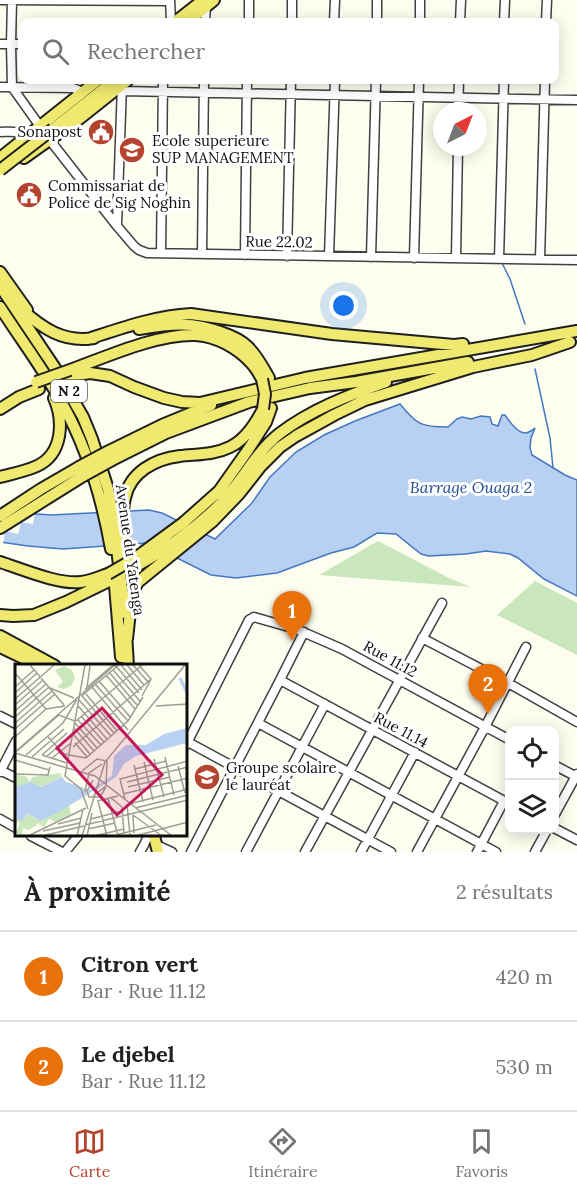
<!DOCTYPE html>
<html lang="fr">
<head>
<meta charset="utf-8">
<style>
  :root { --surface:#fff; --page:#f2f2f2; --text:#202124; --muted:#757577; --line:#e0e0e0; --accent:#b5442f }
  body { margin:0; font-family:Lora,serif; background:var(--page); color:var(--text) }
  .controls { position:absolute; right:18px; bottom:18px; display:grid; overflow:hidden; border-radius:12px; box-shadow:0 3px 15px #0003 }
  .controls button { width:54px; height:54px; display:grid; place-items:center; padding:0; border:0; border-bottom:2px solid var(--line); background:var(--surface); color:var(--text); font:30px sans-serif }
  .compass { position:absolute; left:433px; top:102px; width:54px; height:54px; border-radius:50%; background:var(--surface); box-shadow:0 3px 15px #0003; rotate:42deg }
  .you { position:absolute; left:344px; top:306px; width:21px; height:21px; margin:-15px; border:4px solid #fff; border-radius:50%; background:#1a73e8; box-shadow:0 0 0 9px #1a73e833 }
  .badge { display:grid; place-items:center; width:39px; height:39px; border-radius:50%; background:var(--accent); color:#fff; font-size:20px; font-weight:700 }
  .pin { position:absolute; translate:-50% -50px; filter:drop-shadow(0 2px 3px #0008) }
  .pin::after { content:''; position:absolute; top:32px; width:21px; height:18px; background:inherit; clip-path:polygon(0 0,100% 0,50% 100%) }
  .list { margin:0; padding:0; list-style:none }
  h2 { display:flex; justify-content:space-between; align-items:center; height:78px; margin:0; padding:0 24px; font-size:26px }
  h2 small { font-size:20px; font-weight:400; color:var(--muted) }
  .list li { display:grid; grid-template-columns:39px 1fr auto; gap:18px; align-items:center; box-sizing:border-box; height:90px; padding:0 24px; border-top:2px solid var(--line) }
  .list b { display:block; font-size:22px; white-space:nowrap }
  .list p { margin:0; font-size:20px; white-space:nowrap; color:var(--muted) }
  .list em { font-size:20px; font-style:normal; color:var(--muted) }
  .icon { flex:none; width:33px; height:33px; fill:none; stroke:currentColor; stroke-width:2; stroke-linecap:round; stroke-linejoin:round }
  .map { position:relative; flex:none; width:577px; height:852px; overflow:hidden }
  .search { position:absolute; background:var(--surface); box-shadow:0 3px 15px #0003; left:18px; right:18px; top:18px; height:66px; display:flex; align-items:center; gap:15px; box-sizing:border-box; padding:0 21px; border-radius:12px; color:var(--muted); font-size:22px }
  .sheet { height:258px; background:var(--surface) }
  nav { display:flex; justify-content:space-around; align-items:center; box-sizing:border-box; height:84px; border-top:2px solid var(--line); background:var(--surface); font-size:16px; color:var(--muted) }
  nav a { display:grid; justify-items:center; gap:3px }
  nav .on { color:var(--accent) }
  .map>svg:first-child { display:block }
</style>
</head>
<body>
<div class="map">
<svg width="577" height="852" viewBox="0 0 577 852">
  <rect width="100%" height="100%" fill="#fefef0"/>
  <!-- green -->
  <path fill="#c9e6bc" d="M378,541L449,578L471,587L319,575Z
    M535,581L577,603V655L497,615Z"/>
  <!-- water -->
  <path fill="#b8d1f2" stroke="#4477c4" stroke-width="1.5" d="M400,404C417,425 421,427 448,427L457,419L462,417L471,419L481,416L490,417L492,424L498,426L502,415H505C509,421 517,433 525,433C528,433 533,430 535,428L531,438L530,448L532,455L565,475L577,480V596L544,579L518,558L510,554L486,551L466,554L429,556L421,554L396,534L377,533L354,547L331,553L277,573L236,578L211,575L147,543L63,549L28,546L0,542V506L37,514L51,515L149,510L162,513L215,539L252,503L270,477L296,452L324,435L355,421Z"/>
  <!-- pier -->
  <path fill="#fefef0" d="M0,505L35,512L33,524L21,522L18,534L5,531L3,544L0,543Z"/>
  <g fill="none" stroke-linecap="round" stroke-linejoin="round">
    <!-- stream -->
    <path stroke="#4477c4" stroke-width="1.5" d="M502,263L510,279L525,324
      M535,369L550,438L553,468"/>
    <defs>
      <path id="minor" d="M0,0L170,1
        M12,0L11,44L12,87L49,139L117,226L134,246L139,250L147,253L577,260
        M170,0L171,21
        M205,22L206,6
        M249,22V0
        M292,22V0
        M334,22L335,0
        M377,22V0
        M420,22V0
        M460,22L461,0
        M504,22L505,0
        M546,22L547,0
        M0,44H22
        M0,87L73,88L78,90L81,93
        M122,91L577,100
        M458,111L459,80
        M0,132C9,132 20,130 26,137
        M117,225L122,85
        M161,253L163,80
        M202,254L204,80
        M245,255L247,80
        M287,256L291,80
        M329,256L335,80
        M371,257L376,80
        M414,258L419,80
        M456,258L458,147
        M499,259L504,80
        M540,259L545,80
        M422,638L508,683L577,722
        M280,680L510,804
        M0,716L16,724
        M258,723L496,852
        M186,741L391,852
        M186,745L249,620L254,617L296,629L342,649L510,740
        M554,765L577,777
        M0,770L16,778
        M0,772L16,741
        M554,816L577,774
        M0,819L16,828
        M554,828L577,840
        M31,836L62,852
        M157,845L172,852
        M65,852L78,836
        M140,852L144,845L148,836
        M191,852L280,680L304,632
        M246,852L325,704
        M305,852L442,603
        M361,852L415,752
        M417,852L485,727L526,647
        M477,852L504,801
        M535,852L547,830"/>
      <path id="major" d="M175,22L203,0
        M187,22L214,0
        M53,129L115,80
        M0,158L98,80
        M24,158L79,119L128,80
        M0,272L27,310
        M0,286L55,368L83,417L92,439L108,489L112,509L125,613
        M0,307C21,340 45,371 63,405C88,450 102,498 111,549
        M20,308C42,328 63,343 94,338
        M139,329C170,324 193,321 223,333C232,336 241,340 248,347C257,356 263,367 269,378
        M88,339C122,328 155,316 191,314L332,334L454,345L463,344
        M70,370C106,357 156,334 195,335C216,336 238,348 252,364C256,368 259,374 262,379
        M71,376L90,373L110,376L134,387L164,398L182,402L200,403L305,378L577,331
        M0,409L19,397L39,389
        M109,451L162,425L211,405
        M112,460L166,433L249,402L310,388L356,382L468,362
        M0,477C12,474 26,471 37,466C63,454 64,421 54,398
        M0,516L41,489L79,467
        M0,528L83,476
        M124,558C124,539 120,517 125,498C130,472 155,459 180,456C197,454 214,455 230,447C245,440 256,423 263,409
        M134,559L183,523L219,491L248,450L266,422L271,408
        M0,562C22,569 59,585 81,582C91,581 99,577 108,574
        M135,567C165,550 195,529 220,504C241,483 255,453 279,434C310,410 349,395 386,382
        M114,574L121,657
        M0,615L13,616L34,615L66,602L109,581
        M126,632L128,666
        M0,636L55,666
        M127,639L132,593L138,582L213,521L239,494L261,466L280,447L296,436L334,415L365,400L473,367L532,355L570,342
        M0,647L40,666
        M154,836L158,852"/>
    </defs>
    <!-- minor casing -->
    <use href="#minor" stroke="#414141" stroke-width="11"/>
    <!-- major casing -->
    <use href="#major" stroke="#1f1f1f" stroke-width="14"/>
    <!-- minor -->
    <use href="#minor" stroke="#fff" stroke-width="8"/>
    <!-- major -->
    <use href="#major" stroke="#efea6f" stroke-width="10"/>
    <defs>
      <path id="major-bridge" d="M0,170L53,129
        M262,379L265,394L263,409
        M36,382L70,370
        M79,467L109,451
        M83,476L112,460
        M108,574L134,559"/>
    </defs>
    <!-- major-bridge casing -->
    <use href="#major-bridge" stroke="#1f1f1f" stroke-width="14" stroke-linecap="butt"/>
    <!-- major-bridge -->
    <use href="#major-bridge" stroke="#efea6f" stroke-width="10"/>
  </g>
  <!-- icons -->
  <defs>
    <symbol id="civic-disc" viewBox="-11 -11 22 22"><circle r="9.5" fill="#b5442f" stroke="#fff"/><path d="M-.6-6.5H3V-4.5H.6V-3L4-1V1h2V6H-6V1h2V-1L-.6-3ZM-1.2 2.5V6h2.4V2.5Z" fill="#fff"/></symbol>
    <symbol id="university-disc" viewBox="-11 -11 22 22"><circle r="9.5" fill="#b5442f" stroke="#fff"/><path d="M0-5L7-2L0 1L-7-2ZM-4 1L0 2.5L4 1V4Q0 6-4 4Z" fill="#fff"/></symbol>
    <symbol id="school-disc" viewBox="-11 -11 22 22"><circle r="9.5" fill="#b5442f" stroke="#fff"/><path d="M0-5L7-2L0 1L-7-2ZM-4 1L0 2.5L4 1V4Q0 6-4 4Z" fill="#fff"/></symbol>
  </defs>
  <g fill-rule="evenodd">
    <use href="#civic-disc" x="86" y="117" width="30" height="30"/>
    <use href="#university-disc" x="117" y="135" width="30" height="30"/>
    <use href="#civic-disc" x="14" y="180" width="30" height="30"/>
    <use href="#school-disc" x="192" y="762" width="30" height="30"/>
  </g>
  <g text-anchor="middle" stroke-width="6" stroke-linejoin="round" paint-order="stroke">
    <!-- shield labels -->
    <rect fill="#fff" stroke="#565656" stroke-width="1.5" x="51" y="380" width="36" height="22" rx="4.5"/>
    <g font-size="14" font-weight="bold" fill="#0e0e0e">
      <text x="69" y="396">N 2</text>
    </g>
    <!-- poi labels -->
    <g font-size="15" fill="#0e0e0e" stroke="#fff" text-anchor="start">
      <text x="82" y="137" text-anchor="end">Sonapost</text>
      <text x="152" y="146">Ecole superieure<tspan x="152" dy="17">SUP MANAGEMENT</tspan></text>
      <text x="48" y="191">Commissariat de<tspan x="48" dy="17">Police de Sig Noghin</tspan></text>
      <text x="226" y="773">Groupe scolaire<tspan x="226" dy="17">le lauréat</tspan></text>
    </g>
    <!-- street labels -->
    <g font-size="15" fill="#0e0e0e" stroke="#fff">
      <text transform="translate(279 242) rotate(1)" y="5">Rue 22.02</text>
      <text transform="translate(130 550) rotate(82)" y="5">Avenue du Yatenga</text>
      <text transform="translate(390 659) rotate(29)" y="5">Rue 11.12</text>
      <text transform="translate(401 730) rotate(28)" y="5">Rue 11.14</text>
    </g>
    <!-- water labels -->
    <g font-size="16" font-style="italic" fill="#204b97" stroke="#fff">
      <text x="471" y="493">Barrage Ouaga 2</text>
    </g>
  </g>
  <!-- overview -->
  <g transform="translate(15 664)">
    <rect width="172" height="172" fill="#fefef0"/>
    <path d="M49,2L57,6L60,14L56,22L49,25L42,23L48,18L40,6ZM45,109L47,113L25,123H0V111L11,112L15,118L17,113ZM54,141L56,150L41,158L34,155L29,163L24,159L14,166L8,164L7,171L0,169L5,160L3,157L0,164V156H9L11,149L26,157Z" fill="#c9e6bc"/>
    <path d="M172,64V79L121,92L109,100L101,113L47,146L26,157L11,149L9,156H0V123L16,118L26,123L47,113L51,118L75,126L97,112L99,92L111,81H131L149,70Z" fill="#b8d1f2"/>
    <path fill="none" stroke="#b8d1f2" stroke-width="3" d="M165,14L173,31"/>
    <path fill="none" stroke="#9e9e96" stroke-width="1.5" d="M15,1L49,41M70,1L50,112L66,125L73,145M100,1L124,29M106,1L127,26M112,1L129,21M118,1L134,19M124,1L136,15L127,32M98,6L125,37M94,8L122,41M0,9L31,45M91,11L120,45M84,17L116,54M80,20L113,57M0,23L19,6M72,23L75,2M35,24L59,34M76,24L104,1M70,25L98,1M0,29L22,9M71,30L102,67M0,35L39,1M64,36L96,72M0,41L28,16M63,42L92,75M141,42L173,40M31,45L50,42M0,47L31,20M66,52L89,78M0,53L34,23M63,56L86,81M61,57L127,1M0,59L37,27M60,59L82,84M59,64L79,87M0,65L40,30M99,69L67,32L77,23L113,66M58,70L75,90M0,73L31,45M33,73L49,90L71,94L113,57L128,33M60,79L72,93M58,83L135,16M2,87L44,51L60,57M0,88L100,1M0,89L80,112L157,172M11,91L48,59L62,35M27,91L52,69M27,91L52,99M32,92L55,73M17,93L49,65M150,93L159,131M37,94L56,79M139,95L149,133M0,96L34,106M129,98L138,136M119,101L128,138M163,102L170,129M120,105L151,97M67,107L82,95L92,97L91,122L78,132M0,110L33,111L35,103M78,116L72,127L74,133H85L91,123M112,118L173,103M113,123L155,113M70,128L74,109L87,100M108,130L173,114M95,133L107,143L109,169M93,134L103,172M110,135L105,115L173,97M82,137L103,132M83,137L92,172M112,140L115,172M114,140L173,125M120,144L173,131M118,151L147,172M118,151L119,169M76,155L107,147M43,160L66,154M70,161L173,136M73,165L100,159M28,167L65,159M13,172L71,144M27,172L69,162M62,172L68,145M67,172L90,98L170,1M72,172L77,149M79,172L109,165M97,172L141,161M120,172L173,158"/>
    <path fill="#c2185b" fill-opacity="0.15" stroke="#c2185b" stroke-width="3" d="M87,44L147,111L102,151L42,84Z"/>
    <rect width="172" height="172" fill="none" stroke="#0e0e0e" stroke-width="3"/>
  </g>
</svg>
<div class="controls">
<button><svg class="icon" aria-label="locate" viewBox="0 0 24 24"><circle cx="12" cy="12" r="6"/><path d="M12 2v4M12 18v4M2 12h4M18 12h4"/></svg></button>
<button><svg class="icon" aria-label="layers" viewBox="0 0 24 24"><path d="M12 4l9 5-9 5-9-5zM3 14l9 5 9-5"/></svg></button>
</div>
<svg class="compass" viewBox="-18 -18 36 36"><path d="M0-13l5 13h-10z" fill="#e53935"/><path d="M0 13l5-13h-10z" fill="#757577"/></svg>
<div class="you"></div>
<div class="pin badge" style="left:292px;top:641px;background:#e8710a">1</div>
<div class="pin badge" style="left:488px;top:714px;background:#e8710a">2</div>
<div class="search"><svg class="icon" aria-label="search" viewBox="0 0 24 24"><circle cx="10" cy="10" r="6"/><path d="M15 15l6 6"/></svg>Rechercher</div>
</div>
<section class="sheet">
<h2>À proximité<small>2 résultats</small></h2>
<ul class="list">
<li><span class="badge" style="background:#e8710a">1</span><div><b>Citron vert</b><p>Bar · Rue 11.12</p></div><em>420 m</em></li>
<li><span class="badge" style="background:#e8710a">2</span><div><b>Le djebel</b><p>Bar · Rue 11.12</p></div><em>530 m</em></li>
</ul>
</section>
<nav>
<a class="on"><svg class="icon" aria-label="map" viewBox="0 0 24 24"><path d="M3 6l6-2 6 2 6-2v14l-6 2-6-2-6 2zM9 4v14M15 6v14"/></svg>Carte</a>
<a><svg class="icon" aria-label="directions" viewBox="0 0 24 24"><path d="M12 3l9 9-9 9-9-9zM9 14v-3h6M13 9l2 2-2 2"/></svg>Itinéraire</a>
<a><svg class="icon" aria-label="saved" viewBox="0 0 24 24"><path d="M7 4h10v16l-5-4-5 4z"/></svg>Favoris</a>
</nav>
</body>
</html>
